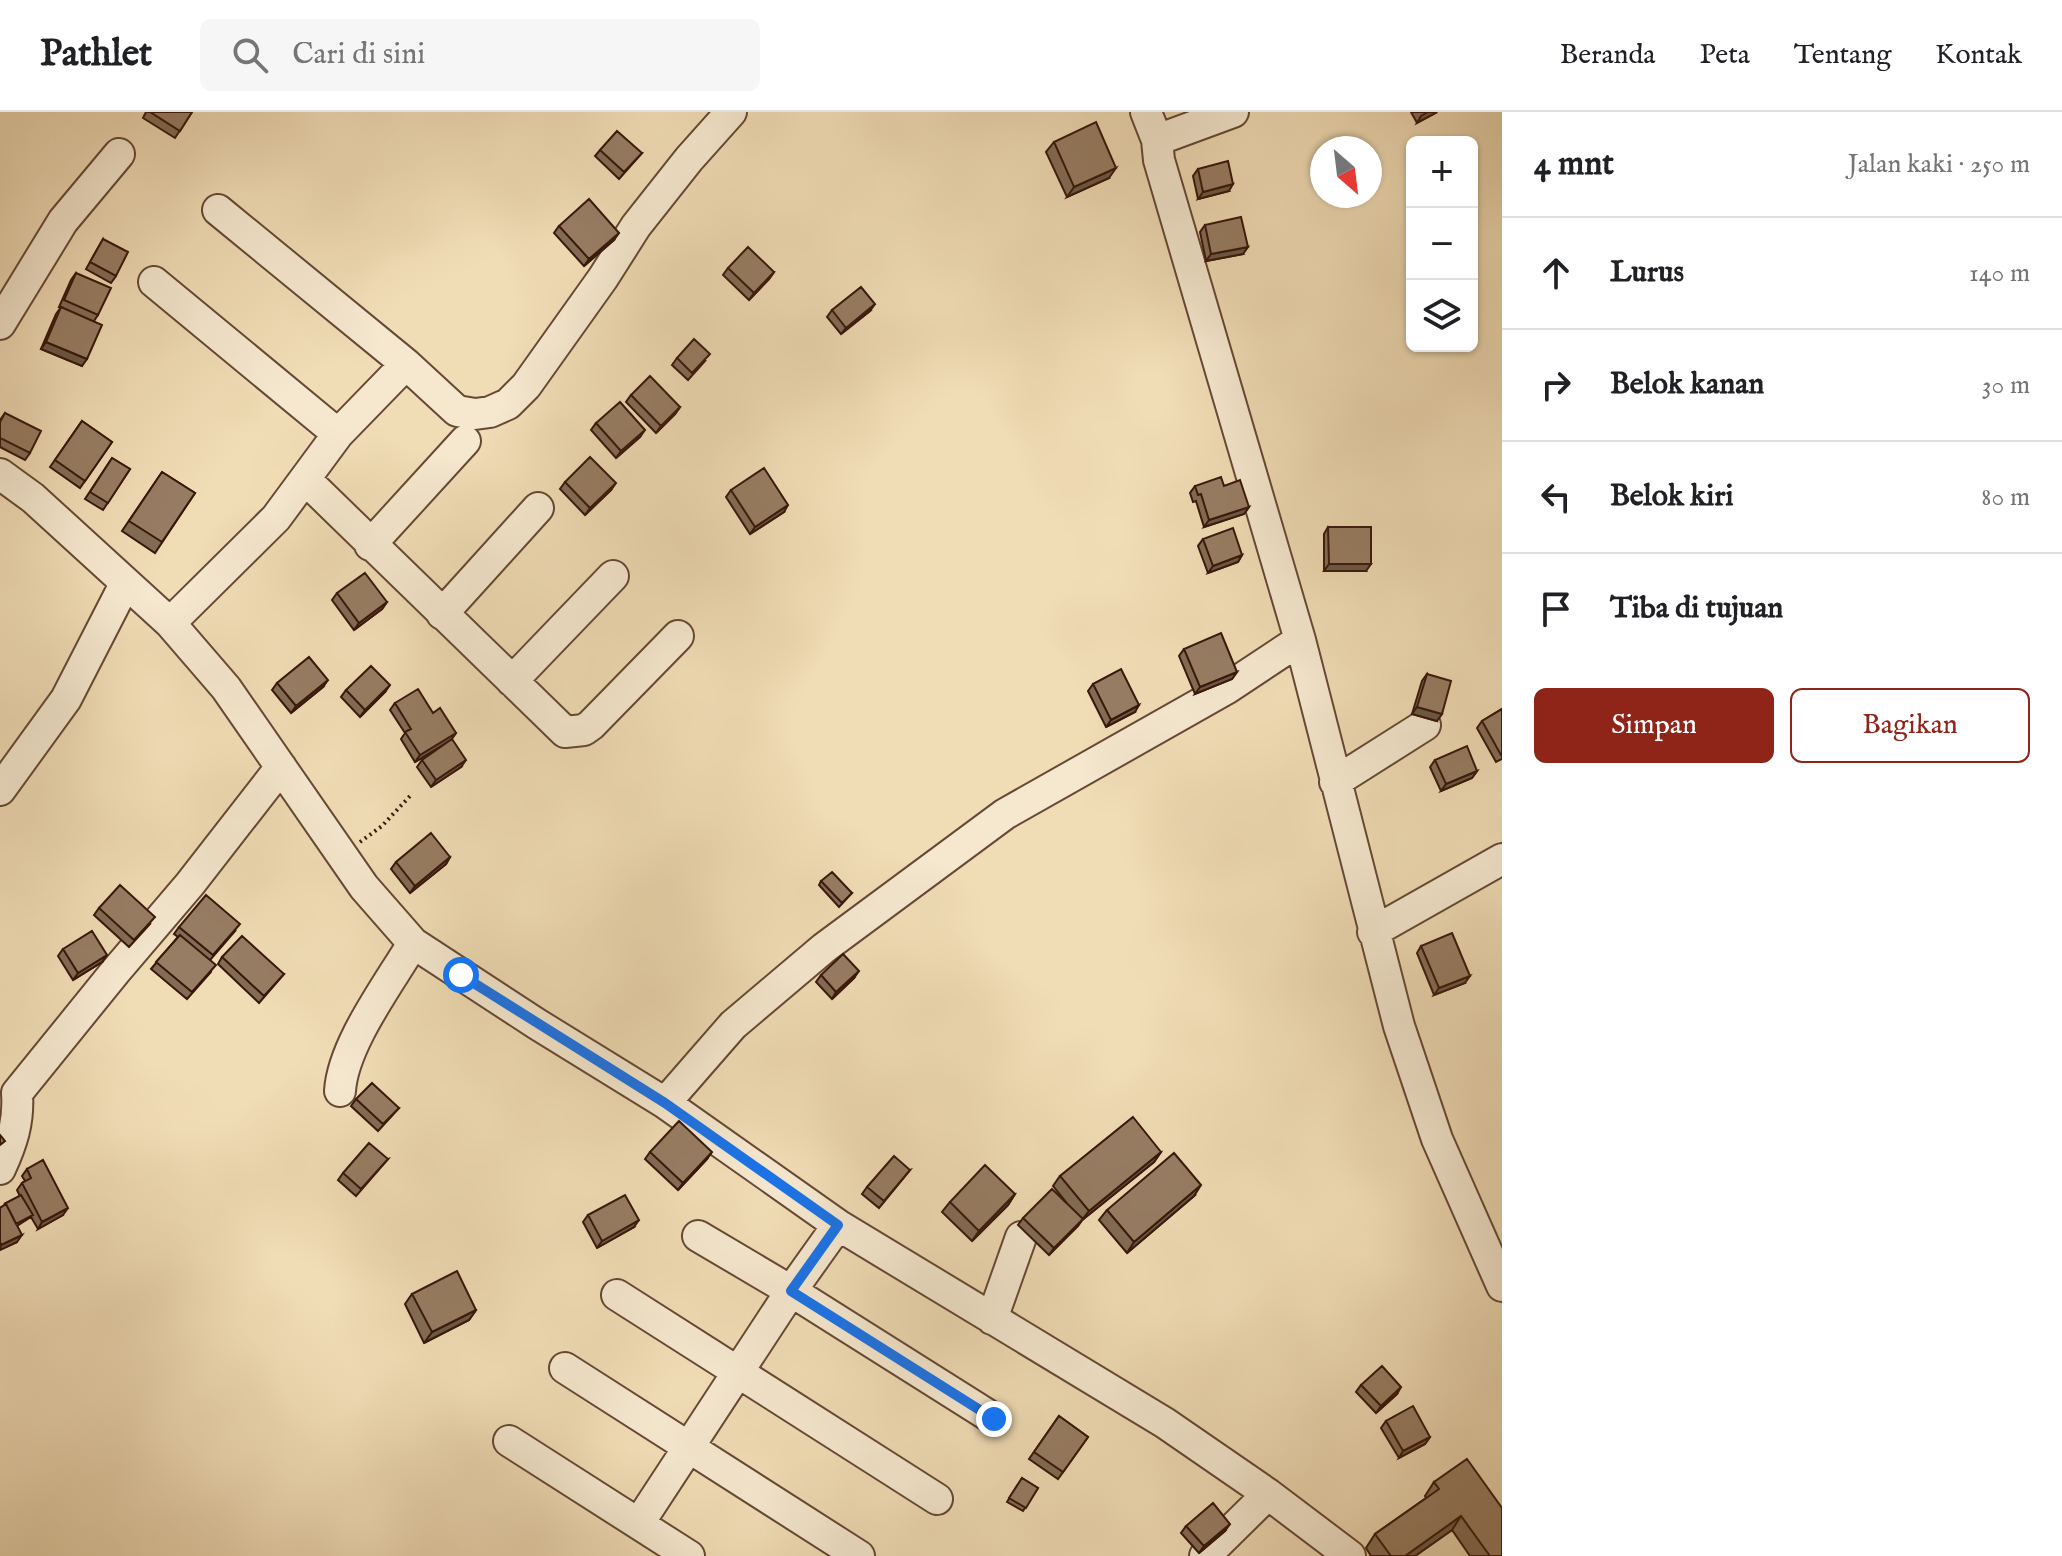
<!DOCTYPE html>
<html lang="id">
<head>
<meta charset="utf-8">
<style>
  :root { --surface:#fff; --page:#f6f6f6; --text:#202124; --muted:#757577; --line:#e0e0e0; --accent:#8f2418 }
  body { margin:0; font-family:"IM FELL English",serif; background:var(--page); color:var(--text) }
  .controls { position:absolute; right:24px; top:24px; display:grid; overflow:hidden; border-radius:12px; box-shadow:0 2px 6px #0004 }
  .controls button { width:72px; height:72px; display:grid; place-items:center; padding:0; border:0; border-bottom:2px solid var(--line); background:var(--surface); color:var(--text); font:40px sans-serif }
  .compass { position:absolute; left:1310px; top:24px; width:72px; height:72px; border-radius:50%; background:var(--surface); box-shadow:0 2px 6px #0004; rotate:152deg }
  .stop { position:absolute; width:24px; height:24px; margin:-18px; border:6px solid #1a73e8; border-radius:50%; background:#fff }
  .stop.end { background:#1a73e8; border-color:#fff; box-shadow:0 2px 8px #0008 }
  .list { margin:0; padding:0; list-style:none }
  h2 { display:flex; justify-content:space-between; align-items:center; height:104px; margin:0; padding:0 32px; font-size:34px }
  h2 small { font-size:26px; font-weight:400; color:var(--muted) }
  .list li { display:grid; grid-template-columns:52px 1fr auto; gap:24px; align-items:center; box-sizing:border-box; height:112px; padding:0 32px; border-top:2px solid var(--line) }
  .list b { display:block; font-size:30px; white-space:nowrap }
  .list em { font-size:26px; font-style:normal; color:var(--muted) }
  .actions { display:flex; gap:16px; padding:24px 32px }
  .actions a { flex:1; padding:18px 0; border:2px solid var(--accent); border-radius:12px; text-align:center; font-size:28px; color:var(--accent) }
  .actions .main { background:var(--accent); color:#fff }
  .icon { flex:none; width:44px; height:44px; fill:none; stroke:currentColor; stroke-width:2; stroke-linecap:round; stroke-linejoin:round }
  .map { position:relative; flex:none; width:1502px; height:1444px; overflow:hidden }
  header { display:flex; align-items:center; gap:48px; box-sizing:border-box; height:112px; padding:0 40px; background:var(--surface); border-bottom:2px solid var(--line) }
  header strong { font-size:38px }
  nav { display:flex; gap:44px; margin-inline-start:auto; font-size:28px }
  .search { width:560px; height:72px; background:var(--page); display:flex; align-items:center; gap:20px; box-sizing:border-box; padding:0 28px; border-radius:12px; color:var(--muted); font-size:30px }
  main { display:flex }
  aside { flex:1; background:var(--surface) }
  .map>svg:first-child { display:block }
</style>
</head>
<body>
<header>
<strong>Pathlet</strong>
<div class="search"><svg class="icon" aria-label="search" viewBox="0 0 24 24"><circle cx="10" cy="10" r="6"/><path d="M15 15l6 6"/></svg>Cari di sini</div>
<nav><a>Beranda</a><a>Peta</a><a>Tentang</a><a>Kontak</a></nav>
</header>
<main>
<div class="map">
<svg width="1502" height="1444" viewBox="0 0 1502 1444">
  <rect width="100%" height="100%" fill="#f0dcb5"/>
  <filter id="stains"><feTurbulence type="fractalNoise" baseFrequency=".0025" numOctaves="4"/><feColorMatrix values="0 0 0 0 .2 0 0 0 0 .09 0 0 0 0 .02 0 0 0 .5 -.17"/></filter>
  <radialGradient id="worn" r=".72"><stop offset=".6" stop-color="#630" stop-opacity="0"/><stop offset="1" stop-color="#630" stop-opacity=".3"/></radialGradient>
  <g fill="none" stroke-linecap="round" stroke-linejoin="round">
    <defs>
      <path id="minor" d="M1146,0L1157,28
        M1233,0L1157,28L1159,48L1300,528L1399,914L1437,1027L1502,1174
        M218,98L406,252L457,299L475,302L490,300L508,292L526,274L603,166L636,114L689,47L731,0
        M154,170L338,322
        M0,212L63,109L119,42
        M0,362L33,386L170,511L226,576L364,775L413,831L537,912L665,991L838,1113L1165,1311L1268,1382L1350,1444
        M306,368L565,620L584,618L591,613L678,524
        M370,433L465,329
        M442,502L538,396
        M170,511L276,406L338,322L406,252
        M512,569L613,464
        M1335,670L1425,613
        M0,678L66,587L125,472
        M1373,820L1502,747
        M340,979C343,932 389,872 413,831
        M665,991L733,913L824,836L1005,702L1226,577L1300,528
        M0,1057C12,1031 19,1010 17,981L115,860L190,772L281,655
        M698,1124L791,1179L994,1307
        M617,1183L937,1387
        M992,1207L1021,1125
        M565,1256L859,1444
        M509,1329L689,1444
        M639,1411L791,1179L838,1113
        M1205,1444L1268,1382"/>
    </defs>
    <!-- minor casing -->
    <use href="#minor" stroke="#654835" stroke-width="34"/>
    <!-- path -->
    <path stroke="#37170a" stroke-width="4" stroke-dasharray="2 4" stroke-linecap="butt" d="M360,730L382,714L410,684"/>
    <!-- minor -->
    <use href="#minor" stroke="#f5e8cf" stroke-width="30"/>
  </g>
  <!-- wall -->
  <path fill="#826c55" stroke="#37170a" stroke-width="2" d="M146,0H192L175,26L143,6Z
    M1411,0H1437L1417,11Z
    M1054,30L1109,66L1067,85L1046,40Z
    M600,38L642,41L619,67L595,44Z
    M1198,57L1229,79L1198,87L1193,64Z
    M1205,113L1243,142L1206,149L1200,120Z
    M559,114L614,128L584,154L554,121Z
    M103,127L116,164L111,171L86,157Z
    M728,156L774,160L769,167L749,188L723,163Z
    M76,161L98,203L94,209L82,254L41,237L56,202L61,195H59L71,168Z
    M832,198L870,199L841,222L827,205Z
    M677,246L705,249L688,268L672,253Z
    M631,283L680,295L675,302L656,321L626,290Z
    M5,301L30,341L25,348L0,335V308Z
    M82,309L112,330L80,376L50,355Z
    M596,311L640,325L616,346L591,318Z
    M112,346L130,357L103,398L85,387Z
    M162,360L195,381L155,441L122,419Z
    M565,370L611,378L585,403L560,377Z
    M1195,374H1224L1249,395L1244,402L1204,415L1196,389L1193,390L1190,381Z
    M731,378L784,400L750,422L726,385Z
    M1328,415L1366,459H1324V422Z
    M1203,427L1242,443L1238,450L1208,461L1198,434Z
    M337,481L387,490L382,497L354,518L332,488Z
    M1184,537L1237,560L1232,567L1195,582L1179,544Z
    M1427,562L1437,609L1412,602L1422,569Z
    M277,571L323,575L291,601L272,578Z
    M1093,572L1135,600L1106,615L1088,579Z
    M346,578L385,580L360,605L341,585Z
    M395,591L433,601L456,621L451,628L415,650L401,627L405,621L390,598Z
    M1502,597V647L1496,650L1477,616L1482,609Z
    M422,648L461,655L431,675L417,655Z
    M1435,648L1477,659L1472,666L1441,679L1430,655Z
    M450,745L446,752L410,781L391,757L396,750Z
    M821,769L852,781L839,795L819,773Z
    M99,796L150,812L129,835L94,803Z
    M179,815L235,819L210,848L211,860L187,887L151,857L178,825L174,822Z
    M1421,834L1465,871L1434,883L1417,841Z
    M63,837L102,850L73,868L58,844Z
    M222,845L284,862L259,891L218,852Z
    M821,863L854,866L832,887L816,870Z
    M356,987L399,996L378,1019L351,994Z
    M650,1040L707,1047L678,1078L645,1047Z
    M1161,1040L1154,1050L1081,1109L1049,1143L1018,1113L1023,1106L1066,1090L1053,1074L1060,1064Z
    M388,1047L356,1084L338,1068L343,1061Z
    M27,1057L63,1103L38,1117L31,1105L17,1114V1130L0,1138V1096L20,1084L17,1078L22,1071L25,1069L22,1064Z
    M910,1058L879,1096L862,1082L867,1075Z
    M1015,1082L1008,1093L972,1129L942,1100L950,1090Z
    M1194,1084L1127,1141L1099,1108L1107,1098Z
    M588,1103L634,1115L597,1136L583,1110Z
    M412,1182L476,1198L469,1208L424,1231L405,1192Z
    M1361,1273L1397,1282L1376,1301L1356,1280Z
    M1059,1304L1088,1325L1058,1367L1029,1347Z
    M1386,1309L1430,1325L1425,1332L1399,1346L1381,1316Z
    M1022,1366L1038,1376L1023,1399L1007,1390Z
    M1434,1370L1502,1444H1470L1452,1418L1415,1444H1371L1366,1436L1375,1422L1426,1386L1425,1384Z
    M1186,1414L1225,1419L1199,1441L1181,1421Z"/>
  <!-- shaded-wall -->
  <path fill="#6a5845" stroke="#37170a" stroke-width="2" d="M1428,0H1437L1417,11L1421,4Z
    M1116,56L1109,66L1067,85L1074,75Z
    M1233,72L1229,79L1198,87L1203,80Z
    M619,121L614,128L584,154L589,147Z
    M1248,135L1243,142L1206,149L1211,142Z
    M774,160L769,167L749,188L754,181Z
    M875,192L870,199L841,222L846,216Z
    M46,230L87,247L82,254L41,237Z
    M680,295L675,302L656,321L661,314Z
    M645,318L640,325L616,346L621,339Z
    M616,371L611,378L585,403L590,396Z
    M788,393L784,400L750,422L755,415Z
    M1249,395L1244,402L1204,415L1209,408Z
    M1242,443L1238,450L1208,461L1213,454Z
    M1329,452H1371L1366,459H1324Z
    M387,490L382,497L354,518L359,511Z
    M1237,560L1232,567L1195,582L1200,575Z
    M328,568L323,575L291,601L296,594Z
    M390,573L385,580L360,605L365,598Z
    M1139,593L1135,600L1106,615L1111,608Z
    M1417,595L1442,602L1437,609L1412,602Z
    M456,621L451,628L415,650L420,643Z
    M466,648L461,655L431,675L436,668Z
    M1477,659L1472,666L1441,679L1446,672Z
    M450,745L446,752L410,781L415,774Z
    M107,843L102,850L73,868L78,861Z
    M859,859L854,866L832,887L836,880Z
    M1470,864L1465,871L1434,883L1439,876Z
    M712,1040L707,1047L678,1078L683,1071Z
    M1161,1040L1154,1050L1081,1109L1089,1099Z
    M1201,1073L1194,1084L1127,1141L1134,1130Z
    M1015,1082L1008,1093L972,1129L979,1119Z
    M68,1096L63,1103L38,1117L42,1110Z
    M1083,1107L1078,1114L1049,1143L1054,1136Z
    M639,1108L634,1115L597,1136L602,1129Z
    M22,1123L17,1130L0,1138L1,1133Z
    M476,1198L469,1208L424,1231L432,1220Z
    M1401,1275L1397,1282L1376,1301L1381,1294Z
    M1430,1325L1425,1332L1399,1346L1403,1339Z
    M1461,1404L1452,1418L1415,1444H1405Z
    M1230,1412L1225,1419L1199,1441L1204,1434Z"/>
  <!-- building -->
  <path fill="#977d63" stroke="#37170a" stroke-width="2" d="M150,0H192L180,19Z
    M1096,10L1116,56L1074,75L1054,30Z
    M617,19L642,41L624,60L600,38Z
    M1228,49L1233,72L1203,80L1198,57Z
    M589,87L619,121L589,147L559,114Z
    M1241,105L1248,135L1211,142L1205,113Z
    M103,127L128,140L116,164L90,150Z
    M748,135L774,160L754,181L728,156Z
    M76,161L111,176L98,203L64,188Z
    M861,175L875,192L846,216L832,198Z
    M61,195L102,213L87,247L46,230Z
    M694,227L710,242L692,261L677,246Z
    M650,264L680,295L661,314L631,283Z
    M620,290L645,318L621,339L596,311Z
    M5,301L41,319L30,341L0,326V310Z
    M82,309L112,330L85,369L55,348Z
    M590,345L616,371L590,396L565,370Z
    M112,346L130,357L108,391L90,380Z
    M764,356L788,393L755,415L731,378Z
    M162,360L195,381L162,430L129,409Z
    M1221,365L1224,374L1240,368L1249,395L1209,408L1201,382L1198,383L1195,374Z
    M1328,415H1371V452H1329Z
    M1233,416L1242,443L1213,454L1203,427Z
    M365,461L387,490L359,511L337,481Z
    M1221,521L1237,560L1200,575L1184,537Z
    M309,545L328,568L296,594L277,571Z
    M371,554L390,573L365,598L346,578Z
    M1121,557L1139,593L1111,608L1093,572Z
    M1427,562L1451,569L1442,602L1417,595Z
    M418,577L433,601L440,596L456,621L420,643L405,620L411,617L395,591Z
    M1502,597V643H1501L1482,609Z
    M452,627L466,648L436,668L422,648Z
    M1467,634L1477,659L1446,672L1435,648Z
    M431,721L450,745L415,774L396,750Z
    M832,760L852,781L842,791L821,769Z
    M120,773L155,805L134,828L99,796Z
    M206,783L240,812L213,843L179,815Z
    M92,819L107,843L78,861L63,837Z
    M1452,821L1470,864L1439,876L1421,834Z
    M180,823L216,853L192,880L156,850Z
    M242,824L284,862L264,884L222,845Z
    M843,842L859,859L836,880L821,863Z
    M372,971L399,996L383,1012L356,987Z
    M1133,1005L1161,1040L1089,1099L1060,1064Z
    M679,1009L712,1040L683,1071L650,1040Z
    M0,1023L5,1029L0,1033Z
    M369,1031L388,1047L361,1077L343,1061Z
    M1174,1041L1201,1073L1134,1130L1107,1098Z
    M894,1044L910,1058L884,1089L867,1075Z
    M43,1048L68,1096L42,1110L22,1071L31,1066L27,1057Z
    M985,1053L1015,1082L979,1119L950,1090Z
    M1052,1077L1083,1107L1054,1136L1023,1106Z
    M21,1083L33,1103L16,1112L6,1092H4Z
    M625,1083L639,1108L602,1129L588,1103Z
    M6,1092L22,1123L1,1133L0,1130V1096Z
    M457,1159L476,1198L432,1220L412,1182Z
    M1382,1254L1401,1275L1381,1294L1361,1273Z
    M1413,1294L1430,1325L1403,1339L1386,1309Z
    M1059,1304L1088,1325L1063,1360L1034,1340Z
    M1467,1347L1502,1396V1444H1490L1461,1404L1405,1444H1391L1375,1422L1439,1377L1434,1370Z
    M1022,1366L1038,1376L1026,1396L1009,1386Z
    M1213,1391L1230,1412L1204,1434L1186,1414Z"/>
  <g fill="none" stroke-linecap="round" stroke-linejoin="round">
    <!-- route -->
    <path stroke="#1a73e8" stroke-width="10" d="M461,863L665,991L838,1113L791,1179L994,1307"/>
  </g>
  <rect width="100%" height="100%" filter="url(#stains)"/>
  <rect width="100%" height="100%" fill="url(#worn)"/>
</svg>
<div class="controls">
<button>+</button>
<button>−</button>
<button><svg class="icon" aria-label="layers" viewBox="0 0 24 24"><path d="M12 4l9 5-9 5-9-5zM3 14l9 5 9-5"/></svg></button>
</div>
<svg class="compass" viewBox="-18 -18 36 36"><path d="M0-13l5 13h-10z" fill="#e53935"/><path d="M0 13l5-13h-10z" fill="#757577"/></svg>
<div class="stop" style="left:461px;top:863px"></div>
<div class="stop end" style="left:994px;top:1307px"></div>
</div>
<aside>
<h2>4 mnt<small>Jalan kaki · 250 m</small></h2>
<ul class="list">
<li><svg class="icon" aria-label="ahead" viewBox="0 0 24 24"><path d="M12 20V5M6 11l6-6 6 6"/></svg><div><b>Lurus</b></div><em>140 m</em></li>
<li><svg class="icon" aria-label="right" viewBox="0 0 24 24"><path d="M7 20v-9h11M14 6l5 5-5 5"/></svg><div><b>Belok kanan</b></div><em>30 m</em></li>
<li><svg class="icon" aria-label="left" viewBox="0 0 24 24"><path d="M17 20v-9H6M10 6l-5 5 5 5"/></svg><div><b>Belok kiri</b></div><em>80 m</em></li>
<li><svg class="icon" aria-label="arrive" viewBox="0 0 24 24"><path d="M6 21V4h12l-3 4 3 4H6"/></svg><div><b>Tiba di tujuan</b></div></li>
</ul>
<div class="actions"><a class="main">Simpan</a><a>Bagikan</a></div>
</aside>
</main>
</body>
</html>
